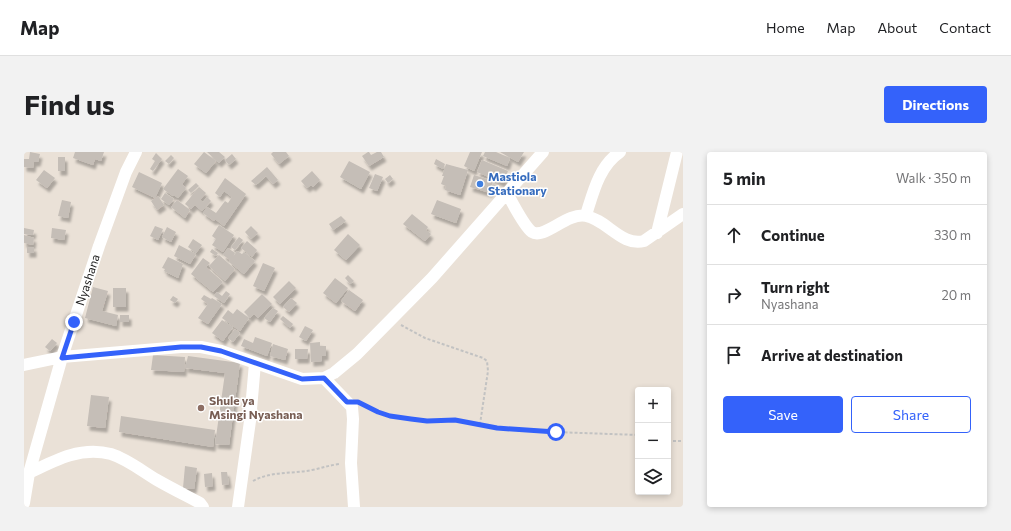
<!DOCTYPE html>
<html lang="en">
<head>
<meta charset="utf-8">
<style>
  :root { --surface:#fff; --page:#f2f2f2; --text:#202124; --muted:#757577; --line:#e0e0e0; --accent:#3462fa }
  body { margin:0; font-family:Commissioner,sans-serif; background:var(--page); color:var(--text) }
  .controls { position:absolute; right:12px; bottom:12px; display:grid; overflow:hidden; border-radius:4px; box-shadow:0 2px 6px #0003 }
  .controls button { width:36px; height:36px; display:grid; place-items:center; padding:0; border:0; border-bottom:1px solid var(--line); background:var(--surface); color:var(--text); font:20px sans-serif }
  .stop { position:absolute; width:12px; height:12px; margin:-9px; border:3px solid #3462fa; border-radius:50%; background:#fff }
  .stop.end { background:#3462fa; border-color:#fff; box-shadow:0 1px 4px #0008 }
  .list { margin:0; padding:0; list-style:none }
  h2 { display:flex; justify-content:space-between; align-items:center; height:52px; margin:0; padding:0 16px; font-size:17px }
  h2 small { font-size:13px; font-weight:400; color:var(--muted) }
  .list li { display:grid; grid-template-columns:26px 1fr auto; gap:12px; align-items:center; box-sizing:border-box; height:60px; padding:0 16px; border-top:1px solid var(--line) }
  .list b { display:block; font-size:15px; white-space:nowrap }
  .list p { margin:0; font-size:13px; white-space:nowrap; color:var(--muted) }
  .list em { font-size:13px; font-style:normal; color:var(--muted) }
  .actions { display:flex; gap:8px; padding:12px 16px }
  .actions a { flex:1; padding:9px 0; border:1px solid var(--accent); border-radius:4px; text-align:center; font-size:14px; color:var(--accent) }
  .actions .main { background:var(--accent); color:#fff }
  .icon { flex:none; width:22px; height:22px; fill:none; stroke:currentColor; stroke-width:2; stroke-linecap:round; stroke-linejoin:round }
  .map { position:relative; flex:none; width:659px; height:355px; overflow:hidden; border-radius:4px }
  header { display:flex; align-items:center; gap:24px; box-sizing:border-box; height:56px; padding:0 20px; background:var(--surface); border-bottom:1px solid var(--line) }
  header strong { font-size:19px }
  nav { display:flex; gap:22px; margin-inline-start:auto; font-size:14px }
  .intro { display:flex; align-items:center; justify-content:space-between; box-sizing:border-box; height:96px; padding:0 24px }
  h1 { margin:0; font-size:28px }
  .button { padding:10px 18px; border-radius:4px; background:var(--accent); color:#fff; font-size:14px; font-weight:700 }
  main { display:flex; gap:24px; padding:0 24px }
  aside { flex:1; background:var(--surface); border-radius:4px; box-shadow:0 2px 6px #0003 }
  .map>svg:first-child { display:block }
</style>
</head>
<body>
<header>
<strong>Map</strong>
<nav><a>Home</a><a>Map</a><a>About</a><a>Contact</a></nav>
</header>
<div class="intro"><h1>Find us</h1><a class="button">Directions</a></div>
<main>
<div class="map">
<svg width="659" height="355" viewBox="0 0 659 355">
  <defs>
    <filter id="shadow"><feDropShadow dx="2.5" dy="4.5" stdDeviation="1" flood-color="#0004"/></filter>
  </defs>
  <rect width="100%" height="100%" fill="#eae1d7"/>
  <!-- building -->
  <path fill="#c5beb7" filter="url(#shadow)" d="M6,0L16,2L14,10H10L9,16L0,15V7H5Z
    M51,0H80L77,9L71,7L69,13L49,6Z
    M180,0L192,9L182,21L170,12Z
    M183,0H195L201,5L195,11Z
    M249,0H262L265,4L255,12L247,2Z
    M344,0H345L347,3L353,0H357L360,5L345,14L338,4Z
    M446,0H458L450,19L440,14Z
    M461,0H472L486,6L483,14L459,4Z
    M476,0H500L494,10Z
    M132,1L138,7L129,19L126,17L131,9L128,7Z
    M208,2L212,7L205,13L201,8Z
    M147,3L150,6L145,12L141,9Z
    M34,5H41V19H34Z
    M412,7L421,12L419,17L410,12Z
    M458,8L484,19L479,31L453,20Z
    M325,9L346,20L337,37L316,25Z
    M422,12L444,18L436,43L421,38L422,34L417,32L420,24H418Z
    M243,15L254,28L249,32L242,24L232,33L227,29Z
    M154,17L164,24L158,32L162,36L154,46L150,43L149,44L139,37Z
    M20,18L31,26L23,36L12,28Z
    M288,19L296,28L289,35L287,33L283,36L277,29Z
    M115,20L138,31L131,46L108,35Z
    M351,22L359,25L353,39L345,36Z
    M366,23L369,27L364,31L361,27Z
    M450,23L469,29L466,41L446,35Z
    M201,26L222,42L200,74L191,67L190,69L179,61L183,55L192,61L201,49L204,51L208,45L200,39L196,45L191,41Z
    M172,31L175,34L167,41L164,38Z
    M175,35L182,41L176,48L179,50L183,45L187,49L178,59L171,53L167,57L161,52Z
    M141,41L150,47L145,53L137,47Z
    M134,44L140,53L133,58L127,49Z
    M38,48L47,50L44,66L34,64Z
    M153,48L166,58L161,66L147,55Z
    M413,48L437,57L432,71L407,62Z
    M388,62L404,75L402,78L407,82L401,89L379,72Z
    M317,64L322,69L309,78L305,72Z
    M195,73L210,83L199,100L188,93L192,87L188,84Z
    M131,74L139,77L134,88L126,84Z
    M227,74L234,81L227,87L221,80Z
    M143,75L152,80L147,90L138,85Z
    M0,76L10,78L9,83L0,82Z
    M28,76L42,78L40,88L27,86Z
    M324,82L336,93L322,108L310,98Z
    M0,83L10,86L9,93L0,91Z
    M215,85L219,88L211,98L207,95Z
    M169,87L178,93L172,101L164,95Z
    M223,89L233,98L228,105L217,96Z
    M155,93L172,102L166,112L150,104Z
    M3,95H10V101H3Z
    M204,96L211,101L209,105L213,99L218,102L220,100L231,109L220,122L209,113L205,110L206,108L199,103Z
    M188,97L194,101L192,104L186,100Z
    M195,103L211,117L201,129L185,114Z
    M144,105L159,112L154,126L140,119L141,117L138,116Z
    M179,106L186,111L182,115L199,130L189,140L167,122Z
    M239,111L251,116L240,139L229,134Z
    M324,123L330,129L326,132L321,126Z
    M311,126L324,136L312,151L299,141Z
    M265,129L272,136L256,152L249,145Z
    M69,135L84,139L78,159L94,163L92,174L61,166Z
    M89,136H102V155H89Z
    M325,138L339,148L331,159L317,149Z
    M202,139L206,142L200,151L190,144L193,140L198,144Z
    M238,142L248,152L234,166L230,162L226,166L220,160Z
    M180,143L187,147L188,146L198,152L184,172L174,166L184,152L177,147Z
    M149,144L154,147L151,151L146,148Z
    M267,146L273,151L265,160L259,155Z
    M249,156L254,159L246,170L240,166Z
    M213,157L225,166L216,179L198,166L204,158L209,162Z
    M96,163H105V170H96Z
    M259,164L269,172L266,176L256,167Z
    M198,168L209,175L199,189L188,181Z
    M281,174L289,178L282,189L275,185Z
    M211,177L216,181L209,190L204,186Z
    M231,185L248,191L243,204L217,194L220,187L229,191Z
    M28,187L33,191L26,199L21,195Z
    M296,190V194H302V204H298V209L287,210L286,191Z
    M249,192L264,197L261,208L246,204Z
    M271,197H284L283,207H271Z
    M129,203L161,205L160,220L127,218Z
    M164,204L216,211L205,293L191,292L201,221L161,216Z
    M67,243L85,245L81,276L63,274Z
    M97,264L191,278L189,295L95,280Z
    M161,314L173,316L170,337L159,336Z
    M197,320H203L205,332L198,333Z
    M188,321L189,334L181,335L180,322Z"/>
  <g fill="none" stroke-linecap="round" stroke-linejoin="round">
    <!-- path -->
    <path stroke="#c2c2c2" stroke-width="2" stroke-dasharray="3 2" stroke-linecap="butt" d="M377,173L401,186L459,206L463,209L464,219L456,272
      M339,253L354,260L366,264L403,269L431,268L473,276L531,280L614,283
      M644,289H659
      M229,329C247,319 268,322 288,318C298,316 306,313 316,312"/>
    <!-- minor -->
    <path stroke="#fff" stroke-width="12" d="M483,41C488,50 500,74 508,80C520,88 543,60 562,64C583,68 598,95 620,89L659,62
      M562,63C569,41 575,14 596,0
      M633,81L653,0
      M0,213L38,205L157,195H177L197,199L278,227L300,226L310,221L333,202L408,126L519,0
      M300,226L328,255L329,267L327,311L330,355
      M5,321C31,308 57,294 87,302C103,307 118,319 133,328C147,336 161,343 176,351L179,355
      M0,351L5,321L38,205L75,94L102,20L112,0
      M214,355L226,269L231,211"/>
  </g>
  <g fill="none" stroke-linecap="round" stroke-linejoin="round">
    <!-- route -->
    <path stroke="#3462fa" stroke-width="5" d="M50,170L38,206L157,195H177L197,199L278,227L300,226L323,250H334L354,260L366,264L387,267L403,269L431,268L473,276L532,280"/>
  </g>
  <!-- markers -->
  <circle fill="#3f7fe0" stroke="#fff" stroke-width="1.5" cx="456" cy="32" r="4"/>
  <circle fill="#8d6e63" stroke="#fff" stroke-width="1.5" cx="177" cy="256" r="4"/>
  <g text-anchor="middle" stroke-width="3" stroke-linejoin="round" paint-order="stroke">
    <!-- shop labels -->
    <g font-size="12" font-weight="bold" fill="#366cbe" stroke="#fff" text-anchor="start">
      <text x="464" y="29">Mastiola<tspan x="464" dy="14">Stationary</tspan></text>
    </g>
    <!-- street labels -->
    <g font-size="12" fill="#262626" stroke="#fff">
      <text transform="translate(64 128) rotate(-72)" y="4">Nyashana</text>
    </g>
    <!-- education labels -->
    <g font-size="12" font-weight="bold" fill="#785e54" stroke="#fff" text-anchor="start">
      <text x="185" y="253">Shule ya<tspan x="185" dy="14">Msingi Nyashana</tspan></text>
    </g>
  </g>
</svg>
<div class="controls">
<button>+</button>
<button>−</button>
<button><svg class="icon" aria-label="layers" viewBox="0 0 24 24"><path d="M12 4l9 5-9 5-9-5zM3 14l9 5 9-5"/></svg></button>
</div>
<div class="stop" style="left:532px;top:280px"></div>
<div class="stop end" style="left:50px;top:170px"></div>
</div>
<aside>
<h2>5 min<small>Walk · 350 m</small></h2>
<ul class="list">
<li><svg class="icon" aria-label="ahead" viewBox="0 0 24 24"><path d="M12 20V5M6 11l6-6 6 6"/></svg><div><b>Continue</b></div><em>330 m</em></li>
<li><svg class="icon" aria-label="right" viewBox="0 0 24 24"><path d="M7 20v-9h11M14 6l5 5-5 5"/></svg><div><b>Turn right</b><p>Nyashana</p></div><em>20 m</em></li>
<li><svg class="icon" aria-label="arrive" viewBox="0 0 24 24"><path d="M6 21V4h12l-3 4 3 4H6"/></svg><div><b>Arrive at destination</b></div></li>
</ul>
<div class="actions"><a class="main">Save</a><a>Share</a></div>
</aside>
</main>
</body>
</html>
